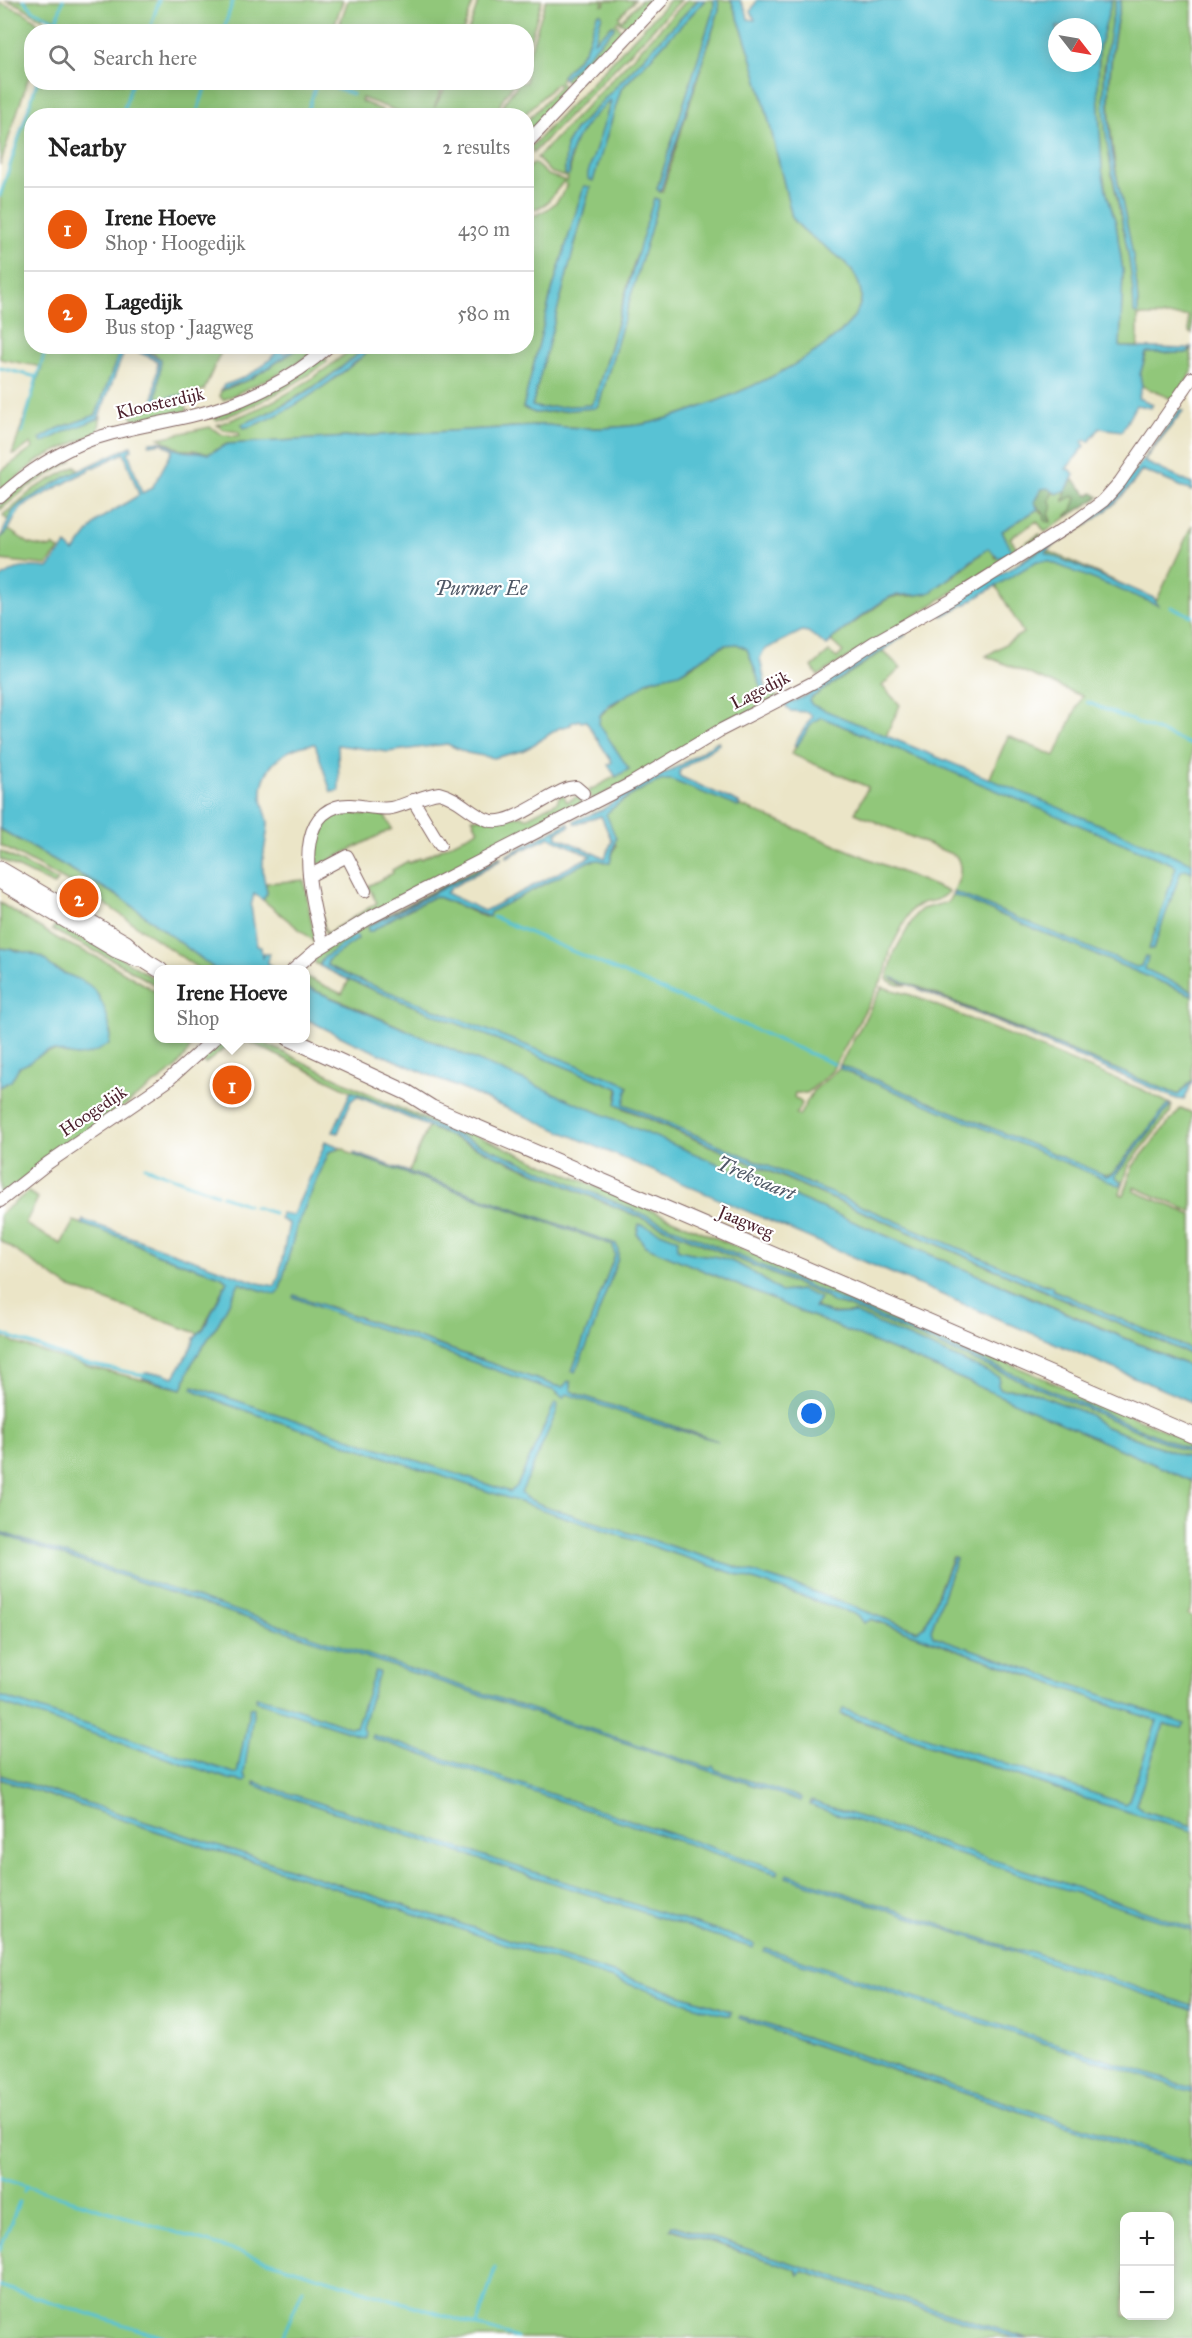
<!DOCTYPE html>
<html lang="en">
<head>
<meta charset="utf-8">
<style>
  :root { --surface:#fff; --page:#f6f6f6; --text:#222; --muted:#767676; --line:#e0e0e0; --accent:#ea580c }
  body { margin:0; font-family:"IM FELL Great Primer",serif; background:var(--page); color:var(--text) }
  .controls { position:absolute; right:18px; bottom:18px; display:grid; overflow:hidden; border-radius:12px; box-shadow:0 3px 15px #0003 }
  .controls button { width:54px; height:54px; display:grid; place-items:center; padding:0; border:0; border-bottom:2px solid var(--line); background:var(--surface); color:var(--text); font:30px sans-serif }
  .compass { position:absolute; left:1048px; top:18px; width:54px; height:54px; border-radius:50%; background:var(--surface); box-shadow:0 3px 15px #0003; rotate:121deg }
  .you { position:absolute; left:812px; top:1414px; width:21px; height:21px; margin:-15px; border:4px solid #fff; border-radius:50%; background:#1a73e8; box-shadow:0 0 0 9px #1a73e833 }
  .badge { display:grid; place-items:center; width:39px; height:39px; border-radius:50%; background:var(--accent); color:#fff; font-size:20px; font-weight:700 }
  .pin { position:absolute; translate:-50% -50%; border:3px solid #fff; box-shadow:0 2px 6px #0006 }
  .popup { position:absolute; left:154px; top:965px; width:156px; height:78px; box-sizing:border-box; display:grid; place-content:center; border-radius:12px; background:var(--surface); filter:drop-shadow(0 2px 4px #0005); font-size:20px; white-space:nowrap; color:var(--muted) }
  .popup b { font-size:22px; color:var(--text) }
  .popup::after { content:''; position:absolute; left:50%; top:100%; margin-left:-12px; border:12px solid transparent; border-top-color:var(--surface) }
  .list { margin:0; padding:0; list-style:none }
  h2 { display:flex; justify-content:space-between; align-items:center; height:78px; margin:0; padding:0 24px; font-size:26px }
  h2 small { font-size:20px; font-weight:400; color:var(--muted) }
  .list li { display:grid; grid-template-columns:39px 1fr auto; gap:18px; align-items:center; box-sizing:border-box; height:84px; padding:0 24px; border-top:2px solid var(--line) }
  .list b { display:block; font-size:22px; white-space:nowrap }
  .list p { margin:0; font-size:20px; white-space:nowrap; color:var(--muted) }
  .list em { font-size:20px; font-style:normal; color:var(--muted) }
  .icon { flex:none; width:33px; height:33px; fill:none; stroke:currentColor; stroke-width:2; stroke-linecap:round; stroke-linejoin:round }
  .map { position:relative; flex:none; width:1192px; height:2338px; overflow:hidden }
  .search { position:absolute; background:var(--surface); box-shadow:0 3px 15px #0003; left:24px; top:24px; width:510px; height:66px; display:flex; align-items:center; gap:15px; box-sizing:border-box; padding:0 21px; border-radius:24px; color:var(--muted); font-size:22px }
  .panel { position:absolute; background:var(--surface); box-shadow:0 3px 15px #0003; left:24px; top:108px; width:510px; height:246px; border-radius:24px }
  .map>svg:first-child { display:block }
</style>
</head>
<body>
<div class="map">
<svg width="1192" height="2338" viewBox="0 0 1192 2338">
  <rect width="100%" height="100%" fill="#fff"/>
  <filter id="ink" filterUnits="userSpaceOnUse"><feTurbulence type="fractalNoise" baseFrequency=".0167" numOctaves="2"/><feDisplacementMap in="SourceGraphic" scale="12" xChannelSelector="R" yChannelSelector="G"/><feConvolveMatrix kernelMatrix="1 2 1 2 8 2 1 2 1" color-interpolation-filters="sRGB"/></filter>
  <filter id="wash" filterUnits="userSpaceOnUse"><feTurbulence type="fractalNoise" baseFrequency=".008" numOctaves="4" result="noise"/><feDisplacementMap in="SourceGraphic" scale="24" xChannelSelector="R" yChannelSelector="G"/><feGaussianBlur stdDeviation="1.35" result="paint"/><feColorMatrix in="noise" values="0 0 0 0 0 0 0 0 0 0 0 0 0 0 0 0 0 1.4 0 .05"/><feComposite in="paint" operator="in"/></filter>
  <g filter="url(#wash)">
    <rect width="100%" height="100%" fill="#ebe5c7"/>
    <!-- green -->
    <path fill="#91c77a" stroke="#6e7352" stroke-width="1.5" fill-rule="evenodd" d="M5,0H343L332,32L53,31L56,19L43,14L42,19L21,6Z
      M348,0H474L463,31L337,32Z
      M479,0H542L527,50L526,32H468Z
      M546,0H604L602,5H604L606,0H635L619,17L621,21L641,0H652L629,27L618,21L616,23L622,31L620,38L572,86L564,79L615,27L612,25L595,42L594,41L602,15L598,14L585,50L562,76L560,82L565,88V95L527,136V121L559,86L557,83L524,115L499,116L506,100L519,83L526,82L527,61Z
      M670,0H681L533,153L531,147Z
      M687,0H698L575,130L566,145L565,174L570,173C571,164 570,156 572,149C577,132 596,109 610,100L593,180L621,89L705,0H714V8L657,189L662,192L719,10L718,0H731C759,69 774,144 792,217C811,245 855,255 861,292C869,349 684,419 638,425C615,428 588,429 565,427C553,427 546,422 534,426L227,444L208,454L194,450H181L159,438L210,427L223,435L239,436V432L224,430L217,425C258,411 296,391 331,365C343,356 350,347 366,347C329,380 287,405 242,425L243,428C292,410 335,382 373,347L526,346L527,218C545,213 560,203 567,185L563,182L546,204L527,213V169L534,163L548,175L567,181L568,178L550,172L537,158ZM584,186L590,188L532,406L540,408L591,405L595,399L634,263L659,200L599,404L594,408L535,413L523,408L551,294Z
      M1112,0H1116L1104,68L1105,120L1112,175L1125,236L1138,313C1138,262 1122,214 1115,164C1105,104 1109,59 1121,0H1192V334L1189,332L1188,316H1138V347H1120L1123,272L1116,223L1107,194L1102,170L1098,89L1099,48Z
      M0,3C13,7 39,16 41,31L32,32L31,70L0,165Z
      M37,83H444L434,108L448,83H514L503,98L496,115H408L362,98L361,101L382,110L384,115L32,116V346L121,347L96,415L57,429L40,440L94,417L98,419L101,417L98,432L40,459L0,491V472L33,448L31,443L16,454H12L42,367L0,359V198Z
      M137,347H223L204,390L160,400L157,396L161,360L155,354Z
      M301,347H312L311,354L281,373L223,400L220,396L221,391L250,379Z
      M1191,350L1192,372L1174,400L1142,386L1140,375L1147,352L1188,353Z
      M325,357L327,362C293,387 256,406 217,420L213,418L215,415Z
      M185,400L187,411L134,420L131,414L146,408H153V406Z
      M63,458L72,461L28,487L0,510V505C19,486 39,471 63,458Z
      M76,466L79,471L20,504L13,511L8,521L3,515L35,488Z
      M1066,490L1064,500L1073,496L1077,498L1072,511L1066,515L1067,517L1045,532L1037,521L1010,538L1017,548L1040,534L1041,537L818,676L812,667L829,652L837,658L843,652L832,642V639L887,599C898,594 910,598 920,594C946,586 967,565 988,548H990L996,558L1006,538L1002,531L1038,509L1051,521C1046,511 1048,501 1053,492L1057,494Z
      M1086,524L1087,525L1046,550L1157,600L1192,525V1081L1178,1095L919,987L891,979L907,985C900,986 892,984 887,979L895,951L916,914L922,909L948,902C956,887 966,871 956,856L855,813L868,787L791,754L812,723L821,717L953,772L988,782L1008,736L1055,756L1082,696L986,656L1023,633L994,582L1039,548Z
      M9,530L30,544L50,548L53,545L59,550L47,565L0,560V538Z
      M731,643L742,645L747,649L765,694L772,691L778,697L593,800L588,791L629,769C622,760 596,729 599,718C601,711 644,682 651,680C663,675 675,675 687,669C702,661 713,648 731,643Z
      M883,651L901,668L882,686L900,705L886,736L812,705L809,700L811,698Z
      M667,775L949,892L937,900L922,903L911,910L891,948L885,974L831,1072L807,1093H795L794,1097L802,1103L796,1114L799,1116L813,1091L839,1068L1121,1185L1122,1182L1115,1177L1117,1173L1170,1106L1168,1105L1113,1174L1102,1175L840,1065L882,987L911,995L1143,1090L1172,1105L1170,1113L1129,1165L1120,1194L1124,1195L1133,1166L1181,1108L1192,1113V1212L1134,1187V1191L1192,1215V1350L1053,1290L1047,1284H1042L623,1104L628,1087L351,977L327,965V960L358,939L320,963V966L315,963L316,955L342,938L500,856L479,870L433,892L368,927L386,921L435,896L485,917L490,912L589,861L599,860L609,863L616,845L601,813Z
      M563,794L567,802L578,796L582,803L529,833L519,834L496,849L327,937L320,915H322L325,931L328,933L377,903L368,886L393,873L392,870L408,861L409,863L420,858L421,859L478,830L472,818L522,816L526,818L557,802L559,797Z
      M350,810C358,814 366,817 374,812L384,814L392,829L324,863L316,864L314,862C315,830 314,816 350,810Z
      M0,829L123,899L215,969H199L101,901L102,898L90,891L88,893L0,845Z
      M0,851L58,881L54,885L0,859Z
      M304,880L315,942L263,900L267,893L266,883Z
      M0,903L60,940L107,962L158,993V1038L193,1039L188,1052L175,1069L0,1196V1087L11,1081L19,1067C27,1065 29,1062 35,1058C49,1048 62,1051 77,1056L111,1035L98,995L79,980L52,967L41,958L17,950L0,948Z
      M55,925L118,956L158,981V987L117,962L52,930Z
      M306,977L342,994L349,980L618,1088L616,1105L1192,1355V1367C911,1244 628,1128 348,1004L306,987Z
      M222,1039H256L390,1104L441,1125L464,1130L1192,1442V1451L351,1091L250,1042L237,1039L205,1064L201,1059Z
      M428,1127L824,1296L832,1302L847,1306L1192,1454V1459L1103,1426L1090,1415L1027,1390L1001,1389L998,1386L999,1377L854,1313C825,1314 819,1314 801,1290L781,1292C765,1280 747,1267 728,1260C712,1254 694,1256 676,1249L678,1239L639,1225L637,1234L645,1246L964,1380L1192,1481V1606L1188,1615L1192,1617V1826L1145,1811L1136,1804L1164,1724L1182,1728L1184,1724L933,1636L931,1630L956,1558L952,1557L925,1626L918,1631L806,1589L544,1506L526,1498L521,1493L555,1403L517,1486L510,1492L193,1386L226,1404L858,1615L864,1622L871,1619L1157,1721L1129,1800L1125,1804L844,1710L842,1715L1089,1800L1192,1831V2163L740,2016L794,2038L1192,2167V2338H1026L672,2225L671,2229L796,2269L797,2273L801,2271L1015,2338H0V1779L216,1851L224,1852L730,2016L721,2008L0,1775V1336L15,1343L89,1367L182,1389L192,1363L219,1322L239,1283L264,1291L279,1292L297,1225L329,1152L343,1148L351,1154L613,1245L615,1255L572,1371L577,1368L617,1258L616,1244L409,1172ZM327,1306L556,1386L563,1387L571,1382V1390L577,1394L703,1436L650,1422L566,1393L558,1395L555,1391ZM1124,2216H1170V2316H1124Z
      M28,1192L38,1198L25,1224L61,1244L74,1221L131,1241L156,1254L221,1276L227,1281L200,1334L68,1287L0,1240V1214Z"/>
    <!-- forest -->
    <path fill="#74ac6a" stroke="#5f664a" stroke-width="1.5" d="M1073,479L1088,495L1093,493L1099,497L1067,517L1066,516L1072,510L1076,498L1073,496L1064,501L1066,490Z
      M1043,487L1048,488L1053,492L1049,500L1052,507L1048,516L1051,522L1045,521L1044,514L1034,502Z"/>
    <!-- water -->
    <path fill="#58c2d4" stroke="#517080" stroke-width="1.5" fill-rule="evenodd" d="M698,0H705L621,89L593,181L588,179V173L611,102L610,100L589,121L575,141L570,156L569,175H565L566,145L575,130Z
      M714,0H718L719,10L660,192L657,189L714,8Z
      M731,0H740L747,13L748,19L755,20L751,11L757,0H1112L1099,48L1098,88L1102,170L1107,194L1116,223L1123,272L1120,347L1188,349L1192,346L1188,353H1146L1140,375L1142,386L1138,398L1153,404L1151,408L1136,405L1122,431L1100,428L1089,442L1085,440L1082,442L1085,446L1066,469L1071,470L1074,475L1066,490L1057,494L1048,488L1041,489L1034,502L1038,509L1002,531L1012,551L999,558L988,548L931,592C918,598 906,593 893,596C880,600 846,629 833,638L827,646L808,632L802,631L764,650L760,658L767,694H764L747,649L737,644L724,645L679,673L649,680L638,689L609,705L600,715L599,724L629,769L616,777L608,765L612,762L586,721L581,722L579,720L571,723V725L559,728L525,750L494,758L467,753L447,744L388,752L338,745L339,791L331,792L315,744C287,746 260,766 262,797C262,807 268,815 268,824C267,840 262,855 263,870C263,878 266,885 267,893L263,900L254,894L251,906L257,946L261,947L262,959L263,954H269L268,963L273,969H215L123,899L0,829V579C13,566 30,566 48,568L66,545L74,552L98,520L139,495L124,453L92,468L23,506C13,515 12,531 0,538L13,511L20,504L64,478L131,446L132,450L128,452L142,493L152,488L173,450L162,443L149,445L150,442C170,439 168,449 183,451C193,453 196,450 208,454L228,444L534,426C546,422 553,427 565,427C588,429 615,428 638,425C684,419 869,349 861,292C855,255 811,245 792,217C774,144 759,69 731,0ZM1057,27H1093V63H1057Z
      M1121,0C1108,56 1104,112 1115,169C1125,217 1138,264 1138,314H1136L1134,313C1133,255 1115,199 1107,142C1100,94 1105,48 1116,1Z
      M600,13L602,15L594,41L613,25L615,27L564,79L562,76L585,50L597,15Z
      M584,186L590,187L532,406L540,408L591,405L595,399L654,198L659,200L599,404L595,408L535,413L523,408L551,294Z
      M121,347H126L98,419L66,431L42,443L40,439L57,429L96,415Z
      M127,347H135L161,359L157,396L159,399L184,395L185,400L153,406L158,361Z
      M278,347H282L281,351L284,353L295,347H301L250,379L221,390L224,385C243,379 271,366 278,347Z
      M366,347H373C343,374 282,420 243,428L242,424C288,407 330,379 366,347Z
      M1180,409L1183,411L1145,459V462L1192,484V491L1142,470C1128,493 1109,510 1087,525L1086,524L1113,501Z
      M1077,528L1079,530L1049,548L1046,553L1154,598L1158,605L1048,561H1037L966,604L942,616L939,612Z
      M904,633L906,635L811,698L809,700L812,705L1192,863V872L1186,869L1181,871L1153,950L1149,949L1176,867L1172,864L821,717L812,723L797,746L794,745L812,716L807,712L790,711L785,705L808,695L831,677Z
      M718,741L719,744L680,770L679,775L681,777L739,803V807L671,780C657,777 617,803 606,814L616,838L610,863L599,860L589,861L490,912L489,917L435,896L399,914L372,931H368V927L501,858V860L452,887L446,893L484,911L591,856L550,837L507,857V855L568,823L570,826L557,832V837L605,858L612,841L601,816L575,824L574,821L602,810L626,793L681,765Z
      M954,892L1136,967L1141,966L1145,956L1148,957L1145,969L1192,991V995L963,899L953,895Z
      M354,936H357L358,939L328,960L327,965L351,977L621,1082L628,1087L624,1104L1042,1284L1052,1286L1053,1290L1192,1350V1355L616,1104L619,1091L618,1088L349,980L320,966L322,959Z
      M0,948C13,950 29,951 41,957C46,960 50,966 55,969C66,975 79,978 89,985C103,996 113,1027 109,1044C100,1050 89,1056 77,1056C67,1056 59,1049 49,1051C37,1054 31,1064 19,1067L11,1081L0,1087Z
      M891,977L1178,1095L1192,1081C1192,1083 1186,1097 1184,1100L1177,1099Z
      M306,987L1192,1367V1402L350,1041L306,1019Z
      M840,1065L1107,1176L1113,1174L1168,1104L1170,1106L1117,1173L1115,1177L1122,1182L1121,1186L839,1068Z
      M351,1091L498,1152L1192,1451V1454L847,1306L832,1302L824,1296L764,1270L357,1096L351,1101L338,1133L333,1132Z
      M325,1141L340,1147L329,1152L297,1225L279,1292L276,1295L239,1283L219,1322L192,1363L182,1389L143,1378L145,1373H162L174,1377C179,1367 195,1346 194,1338L204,1328L227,1281L221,1276L156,1254L131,1241L82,1224L83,1220L258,1283L275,1286L279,1275L289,1224L280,1219L281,1213L293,1215L322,1151Z
      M354,1153L616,1244L618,1249V1258L588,1343L575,1372L572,1371L615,1255L613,1245L354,1155Z
      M639,1224L678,1239L677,1249C695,1256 712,1254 728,1260C747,1267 765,1280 781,1292L801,1290L820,1298L814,1307L833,1314L854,1313L999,1377L998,1385L1001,1389L1027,1390L1090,1415L1103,1426L1192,1459V1481L964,1380L645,1246L637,1234Z
      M294,1295L556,1386L563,1387L568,1381L571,1382V1390L577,1394L718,1441L650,1422L567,1394L563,1398L555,1391L328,1311L293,1297Z
      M193,1386L510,1492L517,1486L555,1403L558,1404L557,1411L521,1493L526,1498L544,1506L806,1589L917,1631L925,1626L953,1557L956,1558L931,1630L933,1636L1185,1724L1182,1728L1164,1724L1136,1804L1145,1811L1192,1826V1831L1089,1800L841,1714L843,1709L1125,1804L1129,1800L1157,1721L872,1619L864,1623L858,1615L226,1404L192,1389Z
      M0,1532L657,1751L710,1768L713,1766L716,1770L802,1798L801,1801L192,1600L0,1534Z
      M375,1671L379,1672L362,1727L364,1732L363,1736L256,1701V1697L279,1702L349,1727H356Z
      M0,1696L237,1774L250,1707L254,1708L244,1774L247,1779L245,1782L229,1779L0,1703Z
      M373,1735L771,1867L779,1871L777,1874L372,1738Z
      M0,1775L721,2008L731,2012L730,2016L717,2013L224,1852L216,1851L0,1779Z
      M254,1782L730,1935L754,1944L753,1948L273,1792L254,1785Z
      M811,1801L1055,1880L1192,1928V1931L824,1810L810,1805Z
      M787,1874L1020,1951H1030L1192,2006V2010L786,1877Z
      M765,1948L1192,2088V2092L781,1957L764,1951Z
      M740,2016L1192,2163V2167L794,2038L739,2018Z
      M672,2225L1026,2338H1015L802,2271L799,2275L796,2269L670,2228Z"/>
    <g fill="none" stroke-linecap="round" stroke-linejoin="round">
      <!-- stream -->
      <path stroke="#58c2d4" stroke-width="3" d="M24,0L33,10L57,21
        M53,32L63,0
        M149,32L159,0
        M223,32L233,0
        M321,82L352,94
        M122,116L132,82
        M196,116L207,82
        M306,116L317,82
        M0,196L37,82
        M0,368L37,377L47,346
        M22,433L37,377
        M1171,607L1192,616
        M1087,702L1192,745
        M493,917L834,1064
        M145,1167L217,1194
        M222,1196L248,1205
        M254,1207L274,1213
        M0,1333L83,1363L148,1376
        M0,2178L26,2186L24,2191
        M26,2186L517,2338
        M0,2250L19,2202
        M0,2286L166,2338
        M477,2325L495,2268
        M282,2338L303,2289"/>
    </g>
  </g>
  <g filter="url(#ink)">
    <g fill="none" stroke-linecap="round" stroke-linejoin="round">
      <defs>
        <path id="minor" d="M526,144L662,0
          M0,497C27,472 58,452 93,439C125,428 158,424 191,416C239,405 292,380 329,346
          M413,800L440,845
          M309,876L347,856L365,891
          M323,946C315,912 288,823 336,807C353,801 373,811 391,808C407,805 422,795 439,793C460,798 470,814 488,820C510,828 547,795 569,788L576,787L583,793
          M293,970L315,951L371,917L632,783L719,731L814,682L873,643L967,590L1076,521L1103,501L1120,482L1192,378
          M0,1201L48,1163L166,1082L215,1038"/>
        <path id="major" d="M0,869L126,943L147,962L160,970
          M0,881L116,950L138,959
          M289,1038L408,1093L432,1108L1192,1435"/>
      </defs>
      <!-- minor casing -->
      <use href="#minor" stroke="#826462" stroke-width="14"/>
      <!-- major casing -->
      <use href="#major" stroke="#826462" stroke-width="17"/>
      <!-- minor -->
      <use href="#minor" stroke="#fff" stroke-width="12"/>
      <!-- major -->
      <use href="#major" stroke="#fff" stroke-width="15"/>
    </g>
  </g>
  <g text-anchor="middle" stroke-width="4.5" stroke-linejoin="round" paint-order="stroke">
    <!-- street labels -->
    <g font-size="18" fill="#4a1f2b" stroke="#fff">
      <text transform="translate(160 403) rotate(-13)" y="6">Kloosterdijk</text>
      <text transform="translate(760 690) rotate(-27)" y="6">Lagedijk</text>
      <text transform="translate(93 1111) rotate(-34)" y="6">Hoogedijk</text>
      <text transform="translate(746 1222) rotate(23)" y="6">Jaagweg</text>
    </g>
    <!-- water labels -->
    <g font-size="20" font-style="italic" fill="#4f5866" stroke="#fff">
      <text x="481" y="595">Purmer Ee</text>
      <text transform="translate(756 1178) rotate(23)" y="7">Trekvaart</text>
    </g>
  </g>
</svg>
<div class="controls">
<button>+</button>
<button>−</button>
</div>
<svg class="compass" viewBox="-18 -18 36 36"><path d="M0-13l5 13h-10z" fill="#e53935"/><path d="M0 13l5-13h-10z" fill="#767676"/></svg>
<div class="you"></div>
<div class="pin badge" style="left:232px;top:1085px">1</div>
<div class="popup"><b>Irene Hoeve</b>Shop</div>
<div class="pin badge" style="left:79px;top:898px">2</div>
<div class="search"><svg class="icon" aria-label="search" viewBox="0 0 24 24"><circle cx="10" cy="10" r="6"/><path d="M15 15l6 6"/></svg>Search here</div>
<section class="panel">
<h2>Nearby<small>2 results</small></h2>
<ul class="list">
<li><span class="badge">1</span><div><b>Irene Hoeve</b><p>Shop · Hoogedijk</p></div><em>430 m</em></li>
<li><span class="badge">2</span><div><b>Lagedijk</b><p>Bus stop · Jaagweg</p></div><em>580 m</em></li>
</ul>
</section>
</div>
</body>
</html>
